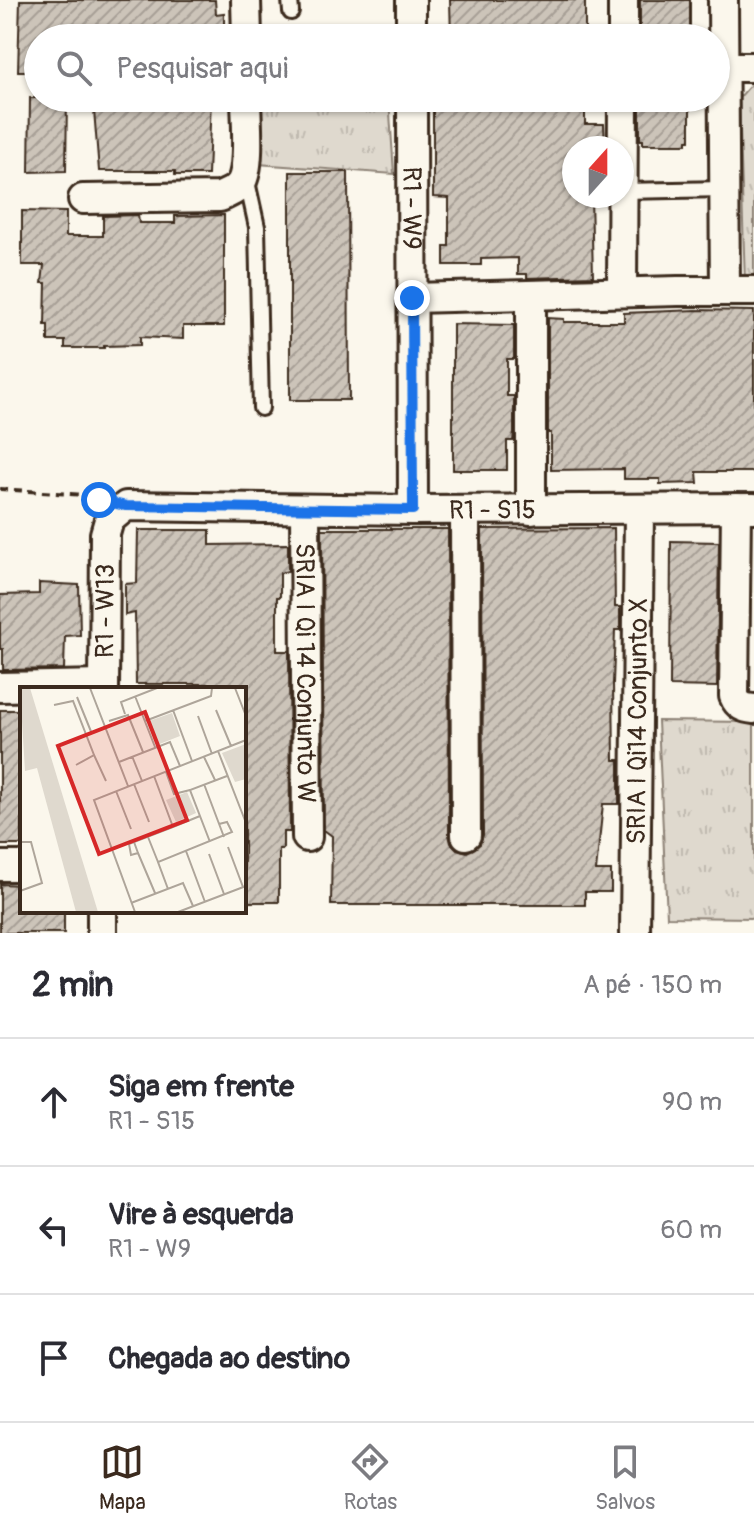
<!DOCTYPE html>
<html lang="pt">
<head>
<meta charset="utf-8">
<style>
  :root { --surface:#fff; --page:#f2f2f3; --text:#2b2b33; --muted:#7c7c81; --line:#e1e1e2; --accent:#3b2a1e }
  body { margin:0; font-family:Pangolin,sans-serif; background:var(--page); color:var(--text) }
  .compass { position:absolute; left:562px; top:136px; width:72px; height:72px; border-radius:50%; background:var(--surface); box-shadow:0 2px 6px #0004; rotate:21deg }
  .stop { position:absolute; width:24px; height:24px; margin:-18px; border:6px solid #1a73e8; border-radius:50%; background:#fff }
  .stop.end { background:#1a73e8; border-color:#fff; box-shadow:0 2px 8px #0008 }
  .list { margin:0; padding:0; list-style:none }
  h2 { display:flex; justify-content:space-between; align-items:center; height:104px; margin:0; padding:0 32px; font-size:34px }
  h2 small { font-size:26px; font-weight:400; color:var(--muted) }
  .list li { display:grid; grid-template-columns:52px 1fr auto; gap:24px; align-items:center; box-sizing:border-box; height:128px; padding:0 32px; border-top:2px solid var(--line) }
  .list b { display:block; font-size:30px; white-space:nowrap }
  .list p { margin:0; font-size:26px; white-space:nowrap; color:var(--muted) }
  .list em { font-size:26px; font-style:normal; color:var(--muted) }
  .icon { flex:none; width:44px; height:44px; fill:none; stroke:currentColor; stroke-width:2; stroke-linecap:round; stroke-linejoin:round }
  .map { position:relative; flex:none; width:754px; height:933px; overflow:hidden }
  .search { position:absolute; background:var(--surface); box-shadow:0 2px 6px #0004; left:24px; right:24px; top:24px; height:88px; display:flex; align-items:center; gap:20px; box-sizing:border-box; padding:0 28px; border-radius:44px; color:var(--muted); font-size:30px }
  .sheet { height:488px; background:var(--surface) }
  nav { display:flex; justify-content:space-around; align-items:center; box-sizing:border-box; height:112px; border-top:2px solid var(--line); background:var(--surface); font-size:22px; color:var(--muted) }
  nav a { display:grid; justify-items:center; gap:4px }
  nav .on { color:var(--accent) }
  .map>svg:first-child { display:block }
</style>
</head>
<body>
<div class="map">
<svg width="754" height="933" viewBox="0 0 754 933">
  <defs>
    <pattern id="park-tufts" width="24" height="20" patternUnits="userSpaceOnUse" patternTransform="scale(2)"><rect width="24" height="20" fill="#dfd9ce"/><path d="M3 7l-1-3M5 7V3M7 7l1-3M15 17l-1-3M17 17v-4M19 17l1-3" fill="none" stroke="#c0bab0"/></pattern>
    <pattern id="building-hatch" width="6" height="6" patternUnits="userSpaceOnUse" patternTransform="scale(2)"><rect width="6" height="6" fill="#ccc4b9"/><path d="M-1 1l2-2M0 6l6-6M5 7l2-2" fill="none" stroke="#a79f96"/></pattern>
  </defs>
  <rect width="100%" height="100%" fill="#fbf7ec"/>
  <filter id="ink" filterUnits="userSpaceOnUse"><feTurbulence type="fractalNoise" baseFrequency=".0125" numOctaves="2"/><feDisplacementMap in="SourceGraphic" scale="16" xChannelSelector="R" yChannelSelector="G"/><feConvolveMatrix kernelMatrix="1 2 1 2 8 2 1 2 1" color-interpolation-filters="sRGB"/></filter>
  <g filter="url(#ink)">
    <!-- park -->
    <path fill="url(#park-tufts)" stroke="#8d8276" stroke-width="2" d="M754,81V283H745L739,98Z
      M260,98H389L394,174L258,164Z
      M658,721L754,722V918L667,917Z"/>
    <!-- building -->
    <path fill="url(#building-hatch)" stroke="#3b2a1e" stroke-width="2" d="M20,0H215L216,14L224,13V38H38V71H18Z
      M450,0H585V38H451Z
      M640,0H690V38H640Z
      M30,98H67L66,171L29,172Z
      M93,98H211L208,175H175V171H99Z
      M433,98H585V124H604L605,148H574V197H591L593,276L527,278V274H518V258L481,259V265H444V246H449V198L433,197Z
      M644,98L690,99V140H687V144H643V140H640V100Z
      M290,172H348L349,400H290Z
      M22,211L66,212V236H103V216L138,215L139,223H175V216L224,215V326H183V339L140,337V345L104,346V348H65V341H48V325H45L46,283H42L44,265H22Z
      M696,310L754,311V472H697L698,483L660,484V479H624V469L551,470V433H548V318L564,319V322H624V313Z
      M453,324L514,325V359H507V396H514V433L513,441H507V470H453Z
      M614,528L615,607H620V630H615L613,683L614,760H619V804H603L596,871H611V892H585V905H331L332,836L324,830L322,529H448L449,835L451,843L457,849L467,852L480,844L483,835L482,529Z
      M138,530H210V545L288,544V571L280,573V597H277V651H289L290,832H283V849H279V902H244V689L215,688V684H136L135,613L125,615V584L137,583Z
      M671,541L719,542L717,687L670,686Z
      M39,583L79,585L80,635L65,636L64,669L3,670V649H0V595L39,594Z
      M0,710H22V845H0Z
      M0,884L22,885V911H64V933H0Z"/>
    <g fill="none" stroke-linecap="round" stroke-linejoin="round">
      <defs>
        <path id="lane" d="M290,0L291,12
          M246,177L257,227L261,408
          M622,191L725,189"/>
        <g id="street">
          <path d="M246,0L247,38"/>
          <path d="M411,0V38"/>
          <path d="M723,0L725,291"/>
          <path d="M623,38V0"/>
          <path d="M724,67H754"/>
          <path id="s1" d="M412,98L413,510"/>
          <path d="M83,199L220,197C228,193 236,191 241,183C251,166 246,118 246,98"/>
          <path d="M622,292L623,98"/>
          <path d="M531,295V510"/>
          <path d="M412,298L678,291H754"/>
          <path d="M736,508L734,696C738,706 744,708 754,709"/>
          <path id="s2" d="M305,509L307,837"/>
          <path d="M465,510L466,835"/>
          <path d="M0,687L104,685"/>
          <path id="s3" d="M104,689L105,534L109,520L126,506L413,510L754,508"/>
          <path d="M0,866H22"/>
          <path d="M102,933V911"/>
          <path id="s4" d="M635,933L639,510"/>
        </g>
      </defs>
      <!-- lane casing -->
      <use href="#lane" stroke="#3b2a1e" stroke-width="20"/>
      <!-- street casing -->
      <use href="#street" stroke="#3b2a1e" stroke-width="34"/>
      <!-- path -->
      <path stroke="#3b2a1e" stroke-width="4" stroke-dasharray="8 6" stroke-linecap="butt" d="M0,489L85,495L96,499"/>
      <!-- lane -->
      <use href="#lane" stroke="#fbf7ec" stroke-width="14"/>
      <!-- street -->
      <use href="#street" stroke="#fbf7ec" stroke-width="28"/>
    </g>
  </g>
  <g fill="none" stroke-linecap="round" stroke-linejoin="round" filter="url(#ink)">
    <!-- route -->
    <path stroke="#1a73e8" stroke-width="10" d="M99,500L126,506L413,510L412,298"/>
  </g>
  <g text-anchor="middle" stroke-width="7" stroke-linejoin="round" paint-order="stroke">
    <!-- street labels -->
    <g font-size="26" fill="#3b2a1e" stroke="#fbf7ec">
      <text dy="9" stroke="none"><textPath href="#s1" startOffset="110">R1 - W9</textPath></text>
      <text dy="9" stroke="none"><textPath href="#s3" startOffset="558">R1 - S15</textPath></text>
      <text dy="9" stroke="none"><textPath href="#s3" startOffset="78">R1 - W13</textPath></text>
      <text dy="9" stroke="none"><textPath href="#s2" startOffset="164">SRIA I Qi 14 Conjunto W</textPath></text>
      <text dy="9" stroke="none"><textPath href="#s4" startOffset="212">SRIA I Qi14 Conjunto X</textPath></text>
    </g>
  </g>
  <!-- overview -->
  <g transform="translate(20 687)">
    <rect width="226" height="226" fill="#fbf7ec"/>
    <path d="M0,1H10L78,225H56L17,81L5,84Z" fill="#dfd9ce"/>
    <path d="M152,26L160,49L137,58L129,34ZM226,57V92L215,95L202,66ZM167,105L176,126L156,135L146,113Z" fill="#dfd9ce"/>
    <path fill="none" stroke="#aea59a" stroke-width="2" d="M70,1L108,99M215,1L226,29M115,9L135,60M57,10L72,47M34,18L53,14L74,68L56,78M153,23L172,74M196,23L211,59M105,27L101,15L137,1M178,29L192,67M89,34L108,28L123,65M125,34L191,9L192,1M198,64L226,136M74,68L86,94M112,69L122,94M184,70L195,93M99,75L150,55L160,79M146,85L154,107L170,103M134,89L153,140M114,97L129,135M184,97L204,150M96,104L111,142M128,150L138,175M0,155H11L22,196L0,204M114,155L118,166L111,168L109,157L114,155L153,140L180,129M190,155L170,103L207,89M208,160L223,200M166,164L185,215M118,166L135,206M189,167L204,207M148,202L138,175L212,145L207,135L199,137M111,216L163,196L173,219M115,225L74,113L226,53M158,225L226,199"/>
    <path fill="#d62828" fill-opacity="0.15" stroke="#d62828" stroke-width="4" d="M125,25L167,133L79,167L38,59Z"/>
    <rect width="226" height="226" fill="none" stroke="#3b2a1e" stroke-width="4"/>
  </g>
</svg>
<svg class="compass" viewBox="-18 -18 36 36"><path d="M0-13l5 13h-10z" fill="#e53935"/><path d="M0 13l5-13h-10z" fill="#7c7c81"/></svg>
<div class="stop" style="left:99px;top:500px"></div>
<div class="stop end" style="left:412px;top:298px"></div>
<div class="search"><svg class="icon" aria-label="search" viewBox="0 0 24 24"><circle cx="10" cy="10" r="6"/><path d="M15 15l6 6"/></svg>Pesquisar aqui</div>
</div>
<section class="sheet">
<h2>2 min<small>A pé · 150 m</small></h2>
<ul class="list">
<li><svg class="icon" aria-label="ahead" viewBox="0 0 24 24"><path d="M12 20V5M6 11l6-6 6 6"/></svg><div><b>Siga em frente</b><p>R1 - S15</p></div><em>90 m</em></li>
<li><svg class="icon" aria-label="left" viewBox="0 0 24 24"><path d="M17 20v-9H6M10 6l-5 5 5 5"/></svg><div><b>Vire à esquerda</b><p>R1 - W9</p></div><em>60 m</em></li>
<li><svg class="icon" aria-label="arrive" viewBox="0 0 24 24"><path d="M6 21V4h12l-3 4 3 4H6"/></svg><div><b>Chegada ao destino</b></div></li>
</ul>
</section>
<nav>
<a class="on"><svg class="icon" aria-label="map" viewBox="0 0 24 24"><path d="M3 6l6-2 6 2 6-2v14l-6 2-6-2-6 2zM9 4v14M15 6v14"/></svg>Mapa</a>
<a><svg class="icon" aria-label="directions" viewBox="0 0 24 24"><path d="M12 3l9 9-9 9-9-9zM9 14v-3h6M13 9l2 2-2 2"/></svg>Rotas</a>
<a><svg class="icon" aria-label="saved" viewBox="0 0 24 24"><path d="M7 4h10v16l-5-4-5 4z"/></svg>Salvos</a>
</nav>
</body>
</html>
